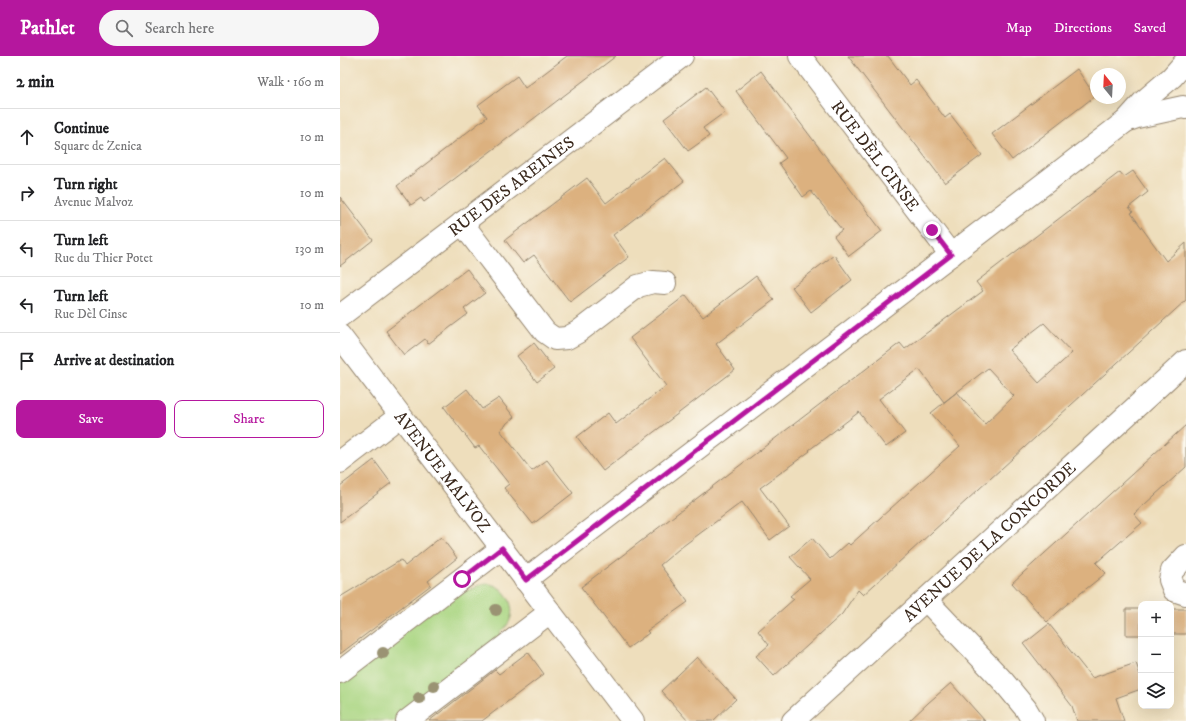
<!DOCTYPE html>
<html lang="en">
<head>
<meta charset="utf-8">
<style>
  :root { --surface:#fff; --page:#f6f6f6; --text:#202124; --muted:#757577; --line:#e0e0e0; --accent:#b5179e }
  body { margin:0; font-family:"IM FELL DW Pica",serif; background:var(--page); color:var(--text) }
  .controls { position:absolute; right:12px; bottom:12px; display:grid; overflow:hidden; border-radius:8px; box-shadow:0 4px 16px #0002 }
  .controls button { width:36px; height:36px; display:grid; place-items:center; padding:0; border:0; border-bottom:1px solid var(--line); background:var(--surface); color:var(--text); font:20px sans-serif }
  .compass { position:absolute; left:750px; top:12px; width:36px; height:36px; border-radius:50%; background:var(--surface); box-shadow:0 4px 16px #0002; rotate:342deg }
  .stop { position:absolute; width:12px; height:12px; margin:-9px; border:3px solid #b5179e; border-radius:50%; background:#fff }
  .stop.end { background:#b5179e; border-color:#fff; box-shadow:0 1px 4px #0008 }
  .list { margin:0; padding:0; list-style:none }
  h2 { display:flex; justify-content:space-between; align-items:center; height:52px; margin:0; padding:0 16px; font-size:17px }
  h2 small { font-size:13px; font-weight:400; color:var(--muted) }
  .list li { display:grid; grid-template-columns:26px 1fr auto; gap:12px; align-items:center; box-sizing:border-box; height:56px; padding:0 16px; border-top:1px solid var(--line) }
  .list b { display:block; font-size:15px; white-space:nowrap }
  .list p { margin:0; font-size:13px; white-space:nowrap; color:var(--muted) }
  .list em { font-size:13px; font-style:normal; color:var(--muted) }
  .actions { display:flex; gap:8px; padding:12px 16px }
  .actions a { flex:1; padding:9px 0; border:1px solid var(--accent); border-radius:8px; text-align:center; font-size:14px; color:var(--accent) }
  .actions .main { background:var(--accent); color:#fff }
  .icon { flex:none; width:22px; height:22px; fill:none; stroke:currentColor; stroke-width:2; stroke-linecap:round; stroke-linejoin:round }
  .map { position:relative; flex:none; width:846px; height:665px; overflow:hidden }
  header { display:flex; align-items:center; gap:24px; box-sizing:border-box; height:56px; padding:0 20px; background:var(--accent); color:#fff }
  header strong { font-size:19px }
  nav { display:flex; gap:22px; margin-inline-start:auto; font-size:14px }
  .search { width:280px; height:36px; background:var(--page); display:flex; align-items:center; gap:10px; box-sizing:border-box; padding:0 14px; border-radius:22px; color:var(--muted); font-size:15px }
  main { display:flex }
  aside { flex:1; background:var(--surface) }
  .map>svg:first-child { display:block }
</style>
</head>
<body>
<header>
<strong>Pathlet</strong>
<div class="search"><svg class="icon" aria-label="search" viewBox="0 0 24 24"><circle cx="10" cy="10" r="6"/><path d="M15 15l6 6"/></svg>Search here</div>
<nav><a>Map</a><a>Directions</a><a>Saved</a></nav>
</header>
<main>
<aside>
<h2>2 min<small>Walk · 160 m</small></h2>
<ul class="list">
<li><svg class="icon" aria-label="ahead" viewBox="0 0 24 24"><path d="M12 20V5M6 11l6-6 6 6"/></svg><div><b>Continue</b><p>Square de Zenica</p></div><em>10 m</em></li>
<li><svg class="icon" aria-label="right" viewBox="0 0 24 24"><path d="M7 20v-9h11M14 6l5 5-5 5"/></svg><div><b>Turn right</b><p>Avenue Malvoz</p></div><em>10 m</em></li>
<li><svg class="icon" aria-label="left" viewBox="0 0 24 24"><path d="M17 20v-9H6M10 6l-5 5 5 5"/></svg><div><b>Turn left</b><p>Rue du Thier Potet</p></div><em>130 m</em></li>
<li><svg class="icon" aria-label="left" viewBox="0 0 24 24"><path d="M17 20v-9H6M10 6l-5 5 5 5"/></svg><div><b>Turn left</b><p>Rue Dèl Cinse</p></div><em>10 m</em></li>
<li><svg class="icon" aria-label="arrive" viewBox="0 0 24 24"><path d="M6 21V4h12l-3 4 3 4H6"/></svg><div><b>Arrive at destination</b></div></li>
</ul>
<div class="actions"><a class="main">Save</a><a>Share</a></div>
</aside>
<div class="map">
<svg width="846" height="665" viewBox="0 0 846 665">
  <rect width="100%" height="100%" fill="#fbf7ec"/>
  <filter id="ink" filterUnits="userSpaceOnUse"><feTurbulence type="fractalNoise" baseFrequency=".025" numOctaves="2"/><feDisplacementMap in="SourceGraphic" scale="8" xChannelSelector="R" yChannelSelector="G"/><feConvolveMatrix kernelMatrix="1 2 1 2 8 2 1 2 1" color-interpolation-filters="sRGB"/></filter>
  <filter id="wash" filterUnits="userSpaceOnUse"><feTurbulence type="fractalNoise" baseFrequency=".012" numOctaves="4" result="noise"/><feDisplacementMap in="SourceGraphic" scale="16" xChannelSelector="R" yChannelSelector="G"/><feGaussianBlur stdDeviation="0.9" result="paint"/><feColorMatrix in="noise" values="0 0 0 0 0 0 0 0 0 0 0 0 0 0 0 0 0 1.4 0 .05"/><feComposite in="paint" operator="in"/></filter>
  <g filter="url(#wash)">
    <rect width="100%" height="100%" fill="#eedebc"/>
    <!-- green -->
    <path fill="#a9d581" stroke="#728050" d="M142,528C160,525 175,544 171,561C169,568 165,572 160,577L164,583L56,665H0V623L123,530L127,535Z"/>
    <g id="blocks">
      <!-- building -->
      <path fill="#dcb17f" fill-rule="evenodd" d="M227,0H276L84,146L81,142L71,149L57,130L147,61L138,49L177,20L185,32Z
        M508,0H548L570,29L576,24L605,62L610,58L642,99L605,127Z
        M737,13L755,40L672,104L652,78Z
        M421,15L542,175L509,200L494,180L502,174L471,135L463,141L439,107L446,102L396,35Z
        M366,31L385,56L363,72L369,80L348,95L324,63Z
        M325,102L344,125L273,179L289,201L230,246L194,199L183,207L165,184L247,122L266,147Z
        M793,115L808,136L789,151L793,156L791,157L826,205L846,187V244L523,539L518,534L502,558L434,620L416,600L429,589L418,575L454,543L450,540L470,523L450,501L472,482L490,503L508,487L510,489L620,390L591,357L617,336L645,368L674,340L648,312L604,346L579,313L560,327L539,343L565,377L546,391L519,356L469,394L470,395L420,432L449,470L430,484L402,446L339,493L320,509L348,546L307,575L309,577L288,592L241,531L560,287L565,293L643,235L636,226L780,116L784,121ZM704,267L732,297L699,327L669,294Z
        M0,141L33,184L0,210Z
        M494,199L512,224L471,256L452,231Z
        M127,213L145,237L124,253L128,258L88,288L85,283L64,299L46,275Z
        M416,220L434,244L376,288L395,314L263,415L237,381L268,357L276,368L326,330L290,282L346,239L363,261Z
        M194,287L214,313L197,326L177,300Z
        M127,333L142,353L159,342L174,361L166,368V369L160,374L192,415L207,404L233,437L193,468L164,432L169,428L139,390L135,392L104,351Z
        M846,369V411L794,458L802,467L756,507L766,517L727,548L707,566L672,527Z
        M34,404L51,427L0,466V430Z
        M101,481L117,502L88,525L91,529L0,598V541L61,504L65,510Z
        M786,553H801V579H786Z
        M831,553H846V578H831Z
        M709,568L752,622L796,607L801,621V633L776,642L784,665H737L732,650L684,588Z
        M188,596L204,618L142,665H89L155,614L159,618Z
        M357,601L396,643L373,665H348L321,635Z
        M611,627L645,665H569L588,647Z"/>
    </g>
  </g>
  <g filter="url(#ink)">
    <use href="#blocks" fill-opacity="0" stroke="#94846d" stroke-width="1"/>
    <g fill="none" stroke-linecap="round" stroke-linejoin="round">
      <defs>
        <g id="minor">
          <path id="s1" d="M460,0L611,199"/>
          <path d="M786,65L797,61L843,51L846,52"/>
          <path d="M122,167L205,276L215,283L227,282L238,276L298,230L313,226L325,227"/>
          <path id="s2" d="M0,260L342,0"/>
          <path id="s3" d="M0,280L252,611L293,665"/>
          <path d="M0,406L60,360"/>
          <path d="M846,500L832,515L830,524L834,534L846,538"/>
          <path d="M185,524L786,65L804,45L832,21L846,5"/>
          <path d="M586,544L662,624L686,653L693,665"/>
          <path d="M0,616L162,492"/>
          <path d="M67,665L210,556"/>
          <path id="s4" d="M453,665L846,305"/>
        </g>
      </defs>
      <!-- minor casing -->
      <use href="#minor" stroke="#94846d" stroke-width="24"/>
      <!-- minor -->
      <use href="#minor" stroke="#fff" stroke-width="22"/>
    </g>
    <!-- trees -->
    <g fill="#9a9373">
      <circle cx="156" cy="554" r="6"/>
      <circle cx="43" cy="597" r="6"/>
      <circle cx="94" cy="630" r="6"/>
      <circle cx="79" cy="642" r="6"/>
    </g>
  </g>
  <g fill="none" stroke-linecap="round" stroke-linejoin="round" filter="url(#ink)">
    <!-- route -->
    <path stroke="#b5179e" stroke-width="5" d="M122,523L162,492L186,524L611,199L592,174"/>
  </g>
  <g text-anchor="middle" stroke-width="4" stroke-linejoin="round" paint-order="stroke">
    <!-- street labels -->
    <g font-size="17" fill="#3b2a1e" stroke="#fbf7ec">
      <text dy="6" stroke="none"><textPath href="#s1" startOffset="125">RUE DÈL CINSE</textPath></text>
      <text dy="6" stroke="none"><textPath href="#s2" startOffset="215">RUE DES AREINES</textPath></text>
      <text dy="6" stroke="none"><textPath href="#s3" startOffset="170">AVENUE MALVOZ</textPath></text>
      <text dy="6" stroke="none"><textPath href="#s4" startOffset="266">AVENUE DE LA CONCORDE</textPath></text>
    </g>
  </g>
</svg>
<div class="controls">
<button>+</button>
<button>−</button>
<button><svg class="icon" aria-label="layers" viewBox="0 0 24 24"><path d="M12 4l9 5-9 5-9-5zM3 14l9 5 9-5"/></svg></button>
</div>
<svg class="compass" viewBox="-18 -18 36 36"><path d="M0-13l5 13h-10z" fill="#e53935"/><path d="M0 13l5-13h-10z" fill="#757577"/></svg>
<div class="stop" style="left:122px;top:523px"></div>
<div class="stop end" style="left:592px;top:174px"></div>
</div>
</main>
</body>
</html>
